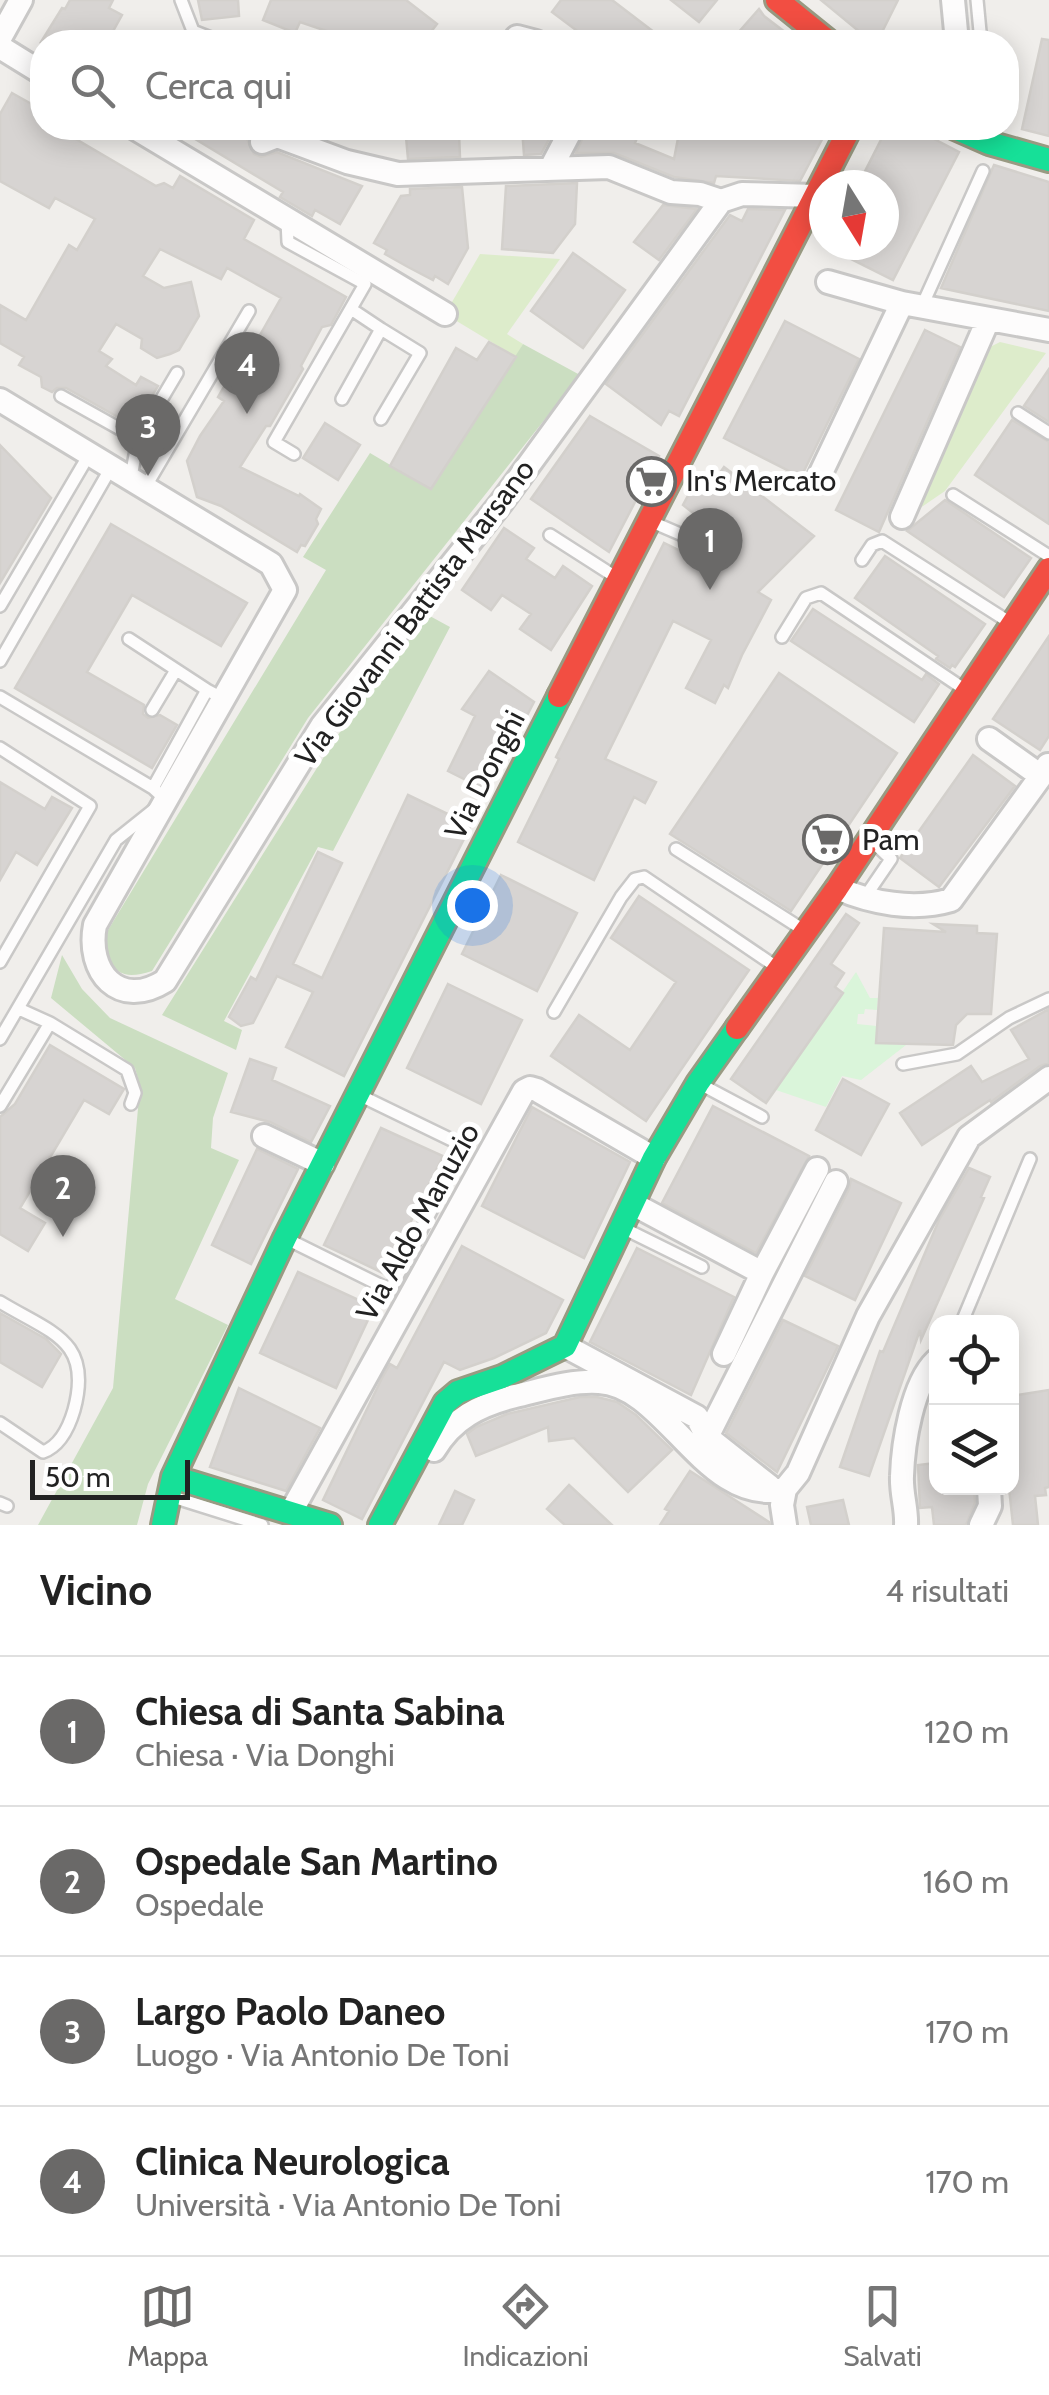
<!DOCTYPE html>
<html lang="it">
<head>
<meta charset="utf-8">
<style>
  :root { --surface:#fff; --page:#f6f6f6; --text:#222; --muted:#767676; --line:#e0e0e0; --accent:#6a6968 }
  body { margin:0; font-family:Cabin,sans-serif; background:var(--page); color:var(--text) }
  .controls { position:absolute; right:30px; bottom:30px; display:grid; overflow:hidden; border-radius:20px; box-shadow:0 5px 25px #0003 }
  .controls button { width:90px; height:90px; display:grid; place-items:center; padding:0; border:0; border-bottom:2px solid var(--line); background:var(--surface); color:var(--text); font:50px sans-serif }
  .compass { position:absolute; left:809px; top:170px; width:90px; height:90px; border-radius:50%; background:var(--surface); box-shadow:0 5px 25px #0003; rotate:169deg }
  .scale { position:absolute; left:30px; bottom:25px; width:160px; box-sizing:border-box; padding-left:10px; border:5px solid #222; border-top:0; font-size:28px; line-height:35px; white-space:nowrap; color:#222; -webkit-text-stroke:8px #fff; paint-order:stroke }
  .you { position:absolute; left:472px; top:905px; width:35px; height:35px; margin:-25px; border:8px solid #fff; border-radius:50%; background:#1a73e8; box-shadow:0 0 0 15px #1a73e833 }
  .badge { display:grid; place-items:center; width:65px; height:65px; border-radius:50%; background:var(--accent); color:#fff; font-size:32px; font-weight:700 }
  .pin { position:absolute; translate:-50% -82px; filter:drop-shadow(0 2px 5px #0008) }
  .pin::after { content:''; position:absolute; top:52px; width:35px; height:30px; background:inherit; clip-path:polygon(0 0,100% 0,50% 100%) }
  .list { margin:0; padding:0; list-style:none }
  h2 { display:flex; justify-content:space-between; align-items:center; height:130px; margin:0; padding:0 40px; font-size:42px }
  h2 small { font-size:32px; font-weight:400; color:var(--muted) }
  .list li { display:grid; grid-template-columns:65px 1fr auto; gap:30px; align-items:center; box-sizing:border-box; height:150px; padding:0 40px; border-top:2px solid var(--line) }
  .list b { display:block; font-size:38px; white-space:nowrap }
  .list p { margin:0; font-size:32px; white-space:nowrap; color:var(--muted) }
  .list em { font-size:32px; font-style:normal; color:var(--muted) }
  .icon { flex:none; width:55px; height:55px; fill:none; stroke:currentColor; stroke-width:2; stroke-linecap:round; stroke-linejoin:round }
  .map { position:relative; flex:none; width:1049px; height:1525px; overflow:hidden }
  .search { position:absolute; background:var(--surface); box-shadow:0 5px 25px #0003; left:30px; right:30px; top:30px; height:110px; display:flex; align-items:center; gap:25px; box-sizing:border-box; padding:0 35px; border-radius:40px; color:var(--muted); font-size:38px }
  .sheet { height:730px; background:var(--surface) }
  nav { display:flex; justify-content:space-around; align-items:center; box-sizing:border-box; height:140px; border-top:2px solid var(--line); background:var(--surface); font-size:28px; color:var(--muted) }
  nav a { display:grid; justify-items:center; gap:5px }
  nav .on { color:var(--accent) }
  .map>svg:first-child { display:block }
</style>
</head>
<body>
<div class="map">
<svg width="1049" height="1525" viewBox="0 0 1049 1525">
  <rect width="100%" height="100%" fill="#f0eeeb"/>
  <!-- grass -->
  <path fill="#ddeccb" d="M480,254L560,259L507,334L523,344L516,357L445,314Z
    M1000,342L1046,353L945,491L910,515L988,348Z"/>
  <!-- forest -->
  <path fill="#cbdec1" d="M523,344L580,375L308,718L152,971C129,978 120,977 104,958L105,935L326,570L303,557L370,453L431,489Z
    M428,615L450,627L333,851L318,847L224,1021L242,1030L236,1050L162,1015L337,736Z
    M62,955L82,989L110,1018L228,1073L213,1118L211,1148L239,1160L175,1299L228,1325L148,1484L137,1525H38L113,1388L140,1086L135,1068L51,998Z"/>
  <!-- park -->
  <path fill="#daf5da" d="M856,972L870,998H878L877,1010L865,1009L864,1014H858L857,1024L877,1026V1043L906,1045L861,1080L842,1076L826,1107L776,1090Z"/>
  <!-- building -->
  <path fill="#d7d4d2" stroke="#d3d0cc" stroke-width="2.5" d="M70,0H113L109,8L122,15L107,42H41L62,8L65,9Z
    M198,0H238L239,16L202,20Z
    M271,0H406L437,24L423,42H359L300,22L295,33L263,20Z
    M561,0H612L667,42H592L552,12Z
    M671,0H717L699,22Z
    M821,0H898L877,42H872Z
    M759,9L764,16L798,42H730Z
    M1042,39L1049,40V136L1022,129Z
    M12,93L42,110V128H57L156,186L164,183L173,188L180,176L254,220L244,239L346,297L331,325L322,327L301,366L303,369L270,426H266L240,467L299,496L300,494L321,509L316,519L318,524L305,546L301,545L297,552L221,506L197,497L187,461L200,436L224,401L218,397L252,338L256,342L281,298L227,268L221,279L160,249L143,276L164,288L191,282L199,316L179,350L170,354L157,358L141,348L142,339L116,324L99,351L112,359L106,366L136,385L141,377L158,386L134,426L66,388H57L52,392L42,387L41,377L19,365L24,357L0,343V305L26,320L69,245L77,250L95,219L55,198L49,208L0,181V114Z
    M177,128H258L247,139L254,154L261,157L277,152L362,186L340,224L315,210L312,216L280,197L283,192Z
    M522,128H555L541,154L524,155Z
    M587,128H624L639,133L635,143L674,159L680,128H701L750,137L752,128H828L800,181L716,176L714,183L674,177L614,153H576Z
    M887,128H913L959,152L893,280L823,245H884V185H858Z
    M459,134L460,157L408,159L406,137Z
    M994,165L1049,182V311L941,288Z
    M577,183L575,224L553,253L502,249L506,186Z
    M462,187L468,248L448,284L435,276L433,280L408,267L385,254L387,250L374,243L401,196L410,195V189Z
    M663,205L697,209L659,260L634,242Z
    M748,209L785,210L679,416L669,411L661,425L606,384L730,215L742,221Z
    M573,253L625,290L583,348L531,311Z
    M785,321L859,359L801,477L724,438Z
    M925,330L960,347L879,532L836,510Z
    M489,342L516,357L431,489L390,466L456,348L477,360Z
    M1049,369V422L1024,406Z
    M590,416L659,456L609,552L531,499Z
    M1012,420L1049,442V524L975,475Z
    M325,423L360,445L338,480L303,458Z
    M0,445L51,498L0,583Z
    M724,467L814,536L758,592L771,600L742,655L728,688L724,685L715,703L686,688L711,640L673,621L605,759L656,782L645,803L634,797L594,880L518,842L559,759L556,757L664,543L707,564L721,535L683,505L697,479L710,487Z
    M945,500L1031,558L1004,597L907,531Z
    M111,524L247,603L221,646L132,595L87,672L144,705L143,714L148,718L160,715L177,725L152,768L15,688Z
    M504,528L534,548L526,559L555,578L563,566L592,586L551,650L520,629L531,614L502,595L491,610L462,590Z
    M885,556L985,624L955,667L952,665L950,668L936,659L938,656L855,598Z
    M813,609L922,680L926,674L939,684L914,722L791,641Z
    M1049,636V736L1040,750L993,719Z
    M489,671L534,702L488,791L448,771L475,716L462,709Z
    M779,673L897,753L791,911L670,834Z
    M973,755L1015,786L939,887L900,858Z
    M0,782L45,809L52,797L72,808L37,865L16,852L0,880Z
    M408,795L471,825L344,1076L286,1047L313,992L277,976L253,1023L241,1026L229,1017L251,977L256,980L318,852L342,863L293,964L322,978Z
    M501,875L577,913L537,991L462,954Z
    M639,896L749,970L646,1121L551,1056L579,1015L630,1050L676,982L611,938Z
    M846,914L859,923L831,964L844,973L835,987L843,993L766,1103L731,1079Z
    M933,924L977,926V933L997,934L991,1014H967L956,1025L953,1045L876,1043L884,928L946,932Z
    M448,984L522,1020L481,1104L407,1068Z
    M1049,1009V1063L1040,1066L991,1102L990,1100L922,1145L900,1113L971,1066L982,1082L1029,1059L1011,1030Z
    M50,1045L124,1089L109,1114L84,1100L20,1208L45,1223L28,1251L0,1234V1117L15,1104Z
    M250,1059L276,1068L272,1080L330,1106L311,1142L270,1122L231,1112Z
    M843,1079L889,1104L861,1155L816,1130Z
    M713,1106L809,1156L756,1253L662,1203Z
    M532,1107L630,1162L584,1258L482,1206Z
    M381,1128L443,1156L385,1274L324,1245Z
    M257,1149L298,1169L251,1264L212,1245Z
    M969,1168L990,1177L981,1197L984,1198L921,1340L920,1330L869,1476L840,1467L880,1351L883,1352L939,1220Z
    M851,1179L901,1203L855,1300L805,1276L849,1189Z
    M462,1246L563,1300L546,1333L494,1358L460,1370L444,1362L362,1519L323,1500L382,1378L390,1364L397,1368Z
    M637,1248L734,1297L691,1395L590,1342Z
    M298,1272L374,1307L336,1388L260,1353Z
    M0,1313L46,1339L61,1354L42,1387L0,1362Z
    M783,1320L838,1346L777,1472L726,1433Z
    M239,1388L320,1428L286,1491L210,1467Z
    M1049,1390V1487L1045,1488L1046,1495L1035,1496L1038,1525H1013L1009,1488L1012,1396Z
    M580,1397H597L617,1402L636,1415L672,1450L628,1492L574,1438L549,1441L548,1427L476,1456L467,1434L476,1427L507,1414Z
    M936,1463V1488H974L975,1503L966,1525H934L932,1507L920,1508L918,1465Z
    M690,1471L769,1522L770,1525H660L669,1511L665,1509Z
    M569,1485L612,1525H565L547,1509Z
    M455,1491L474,1500L462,1525H439Z
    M843,1500L849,1525H811L807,1507Z"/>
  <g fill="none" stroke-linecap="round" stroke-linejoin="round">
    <defs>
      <path id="lane" d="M181,0L193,31L221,42
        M977,0L981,42
        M287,221L288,242L365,284L274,442L294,454
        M922,306L983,171
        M61,396L138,439
        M342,399L381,329L351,309
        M1018,413L1049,433
        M381,419L420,353L381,329
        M131,477L138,439L177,373
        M146,486L249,311
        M953,495L1049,556
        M652,522L694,540
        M550,535L614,576
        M862,560L872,545L882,541L1009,622
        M0,606L90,453
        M782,637L806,598L821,593L964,689
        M129,639L207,690
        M0,661L112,466
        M0,697L153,788L207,690L224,699
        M152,710L176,670
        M0,748L90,806L0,962
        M676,849L802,929
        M863,900L891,859L871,840
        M554,1012L621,897L635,879L644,877L775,966
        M50,1023L127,1070L135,1093L131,1104
        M0,1039L116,840L166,800L153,788
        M903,1064L957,1054L1009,1018L1049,999
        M702,1085L762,1117
        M0,1106L50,1023L19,1009
        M625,1229L702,1267
        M289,1240L390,1290L463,1149L458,1143L359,1095
        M0,1302C51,1333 93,1340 74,1410C69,1427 60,1446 43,1452L0,1423
        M962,1322L1030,1159
        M173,1497L262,1525
        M0,1503L7,1506"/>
      <path id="street" d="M953,0L957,42
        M517,37L536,42
        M0,38L21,0
        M0,47L42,73
        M135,128L445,314
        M262,142L277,136L347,162L398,174L609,167L671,192L700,194L721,201
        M551,168L572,128
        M828,282L902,303L1049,330
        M0,400L271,564L285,590L95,925C86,972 119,1010 165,981L322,726L501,503L721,201L742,194L816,196
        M818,479L902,303
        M902,517L988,320
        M989,739L1041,776L1048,765
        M837,888C871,903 914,911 951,900L1041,776
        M264,1136L323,1164
        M633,1204L762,1273L817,1169
        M565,1346L697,1417L707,1437L769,1486
        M724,1354L762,1273
        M707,1437L836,1182
        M434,1450C453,1418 480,1405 515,1396C541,1390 572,1380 599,1382C666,1385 706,1508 785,1489L798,1473L868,1316L969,1137L1049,1078
        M291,1512L524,1091L530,1088L537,1090L654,1158
        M785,1525L782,1505L785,1489
        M906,1525C907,1509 901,1493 902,1476C903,1444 912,1384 936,1361
        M981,1525L990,1506L989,1488"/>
      <path id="fast" d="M955,128L989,143L1049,160
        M173,1477L330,1525
        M163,1525L173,1477L285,1238L559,696
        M380,1525L445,1403L458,1392L502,1377L565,1346L654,1158L698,1083L737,1028"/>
      <path id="jam" d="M777,0L829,42
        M559,696L850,128
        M737,1028L837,888L1049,569"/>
    </defs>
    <!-- lane casing -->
    <use href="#lane" stroke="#c9c8c7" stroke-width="16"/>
    <!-- street casing -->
    <use href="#street" stroke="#c9c8c7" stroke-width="28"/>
    <!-- fast casing -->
    <use href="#fast" stroke="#999a82" stroke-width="28"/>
    <!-- jam casing -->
    <use href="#jam" stroke="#999a82" stroke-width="28"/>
    <!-- lane -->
    <use href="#lane" stroke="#fdfcfc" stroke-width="11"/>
    <!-- street -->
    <use href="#street" stroke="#fdfcfc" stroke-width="22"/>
    <!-- fast -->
    <use href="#fast" stroke="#16e098" stroke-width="22"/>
    <!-- jam -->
    <use href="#jam" stroke="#f24e42" stroke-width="22"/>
  </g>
  <!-- icons -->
  <defs>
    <symbol id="supermarket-ring" viewBox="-11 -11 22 22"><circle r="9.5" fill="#fff" stroke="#6a6968" stroke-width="1.5"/><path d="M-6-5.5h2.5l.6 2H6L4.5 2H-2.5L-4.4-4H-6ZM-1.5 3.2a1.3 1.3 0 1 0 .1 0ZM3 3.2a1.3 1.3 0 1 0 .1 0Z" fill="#6a6968"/></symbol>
  </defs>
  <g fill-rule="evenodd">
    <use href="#supermarket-ring" x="624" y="454" width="55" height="55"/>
    <use href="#supermarket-ring" x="800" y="812" width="55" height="55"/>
  </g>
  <g text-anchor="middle" stroke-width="10" stroke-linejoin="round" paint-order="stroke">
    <!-- poi labels -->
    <g font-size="30" fill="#222" stroke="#fff" text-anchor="start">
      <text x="686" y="491">In's Mercato</text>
      <text x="862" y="850">Pam</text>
    </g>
    <!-- street labels -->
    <g font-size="30" fill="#222" stroke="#fff">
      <text transform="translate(415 613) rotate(-53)" y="10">Via Giovanni Battista Marsano</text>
      <text transform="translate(485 775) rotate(-63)" y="10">Via Donghi</text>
      <text transform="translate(418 1222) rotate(-61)" y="10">Via Aldo Manuzio</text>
    </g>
  </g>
</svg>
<div class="controls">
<button><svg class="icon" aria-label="locate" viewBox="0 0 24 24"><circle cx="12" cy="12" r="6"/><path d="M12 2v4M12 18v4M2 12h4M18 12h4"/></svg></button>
<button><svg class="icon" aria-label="layers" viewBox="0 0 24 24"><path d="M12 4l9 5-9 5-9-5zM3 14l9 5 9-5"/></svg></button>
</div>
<svg class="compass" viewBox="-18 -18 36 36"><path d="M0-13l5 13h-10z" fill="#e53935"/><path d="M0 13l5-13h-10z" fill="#767676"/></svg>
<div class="scale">50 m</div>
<div class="you"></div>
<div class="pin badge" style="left:710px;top:590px">1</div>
<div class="pin badge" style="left:63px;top:1237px">2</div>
<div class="pin badge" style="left:148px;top:476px">3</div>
<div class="pin badge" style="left:247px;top:414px">4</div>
<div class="search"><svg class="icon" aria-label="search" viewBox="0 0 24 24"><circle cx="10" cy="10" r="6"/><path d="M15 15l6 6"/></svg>Cerca qui</div>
</div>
<section class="sheet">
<h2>Vicino<small>4 risultati</small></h2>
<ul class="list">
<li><span class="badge">1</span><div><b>Chiesa di Santa Sabina</b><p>Chiesa · Via Donghi</p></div><em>120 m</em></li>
<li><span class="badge">2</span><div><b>Ospedale San Martino</b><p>Ospedale</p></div><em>160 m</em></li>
<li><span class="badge">3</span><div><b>Largo Paolo Daneo</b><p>Luogo · Via Antonio De Toni</p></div><em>170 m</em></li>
<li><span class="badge">4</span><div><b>Clinica Neurologica</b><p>Università · Via Antonio De Toni</p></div><em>170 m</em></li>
</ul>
</section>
<nav>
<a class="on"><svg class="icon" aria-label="map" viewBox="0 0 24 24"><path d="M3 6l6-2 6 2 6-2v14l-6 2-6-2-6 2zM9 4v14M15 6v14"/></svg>Mappa</a>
<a><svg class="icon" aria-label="directions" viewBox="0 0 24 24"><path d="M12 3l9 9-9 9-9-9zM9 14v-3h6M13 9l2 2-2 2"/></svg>Indicazioni</a>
<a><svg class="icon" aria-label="saved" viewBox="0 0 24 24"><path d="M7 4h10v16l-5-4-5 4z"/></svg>Salvati</a>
</nav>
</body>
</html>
